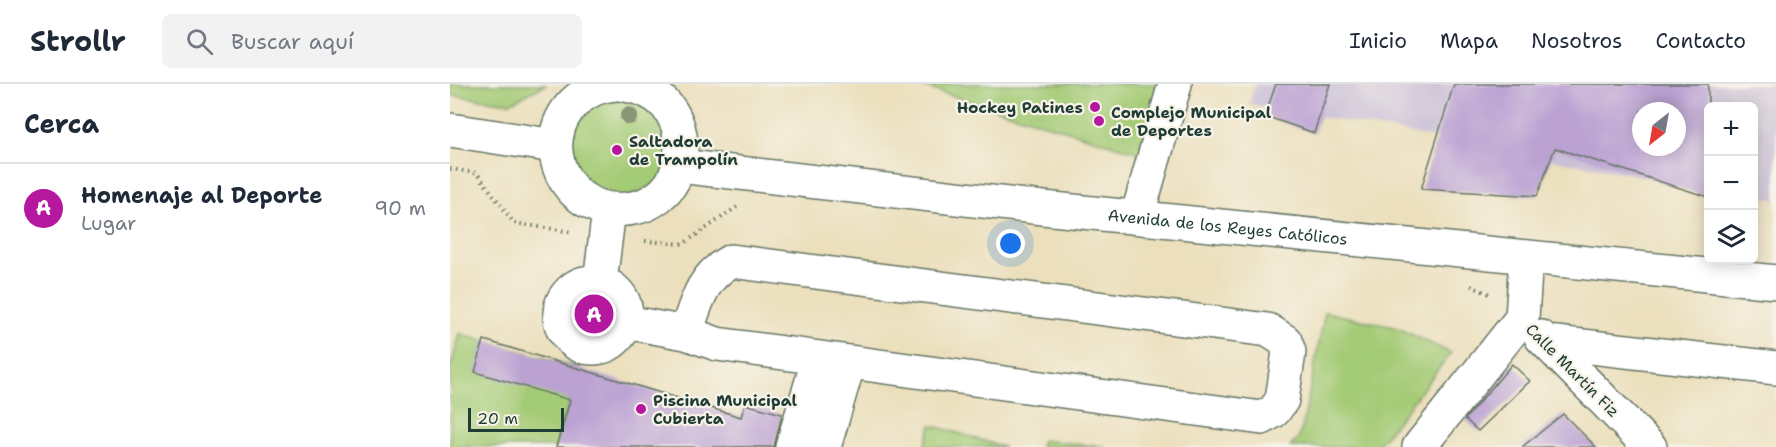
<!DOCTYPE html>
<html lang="es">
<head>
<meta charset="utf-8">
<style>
  :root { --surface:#fff; --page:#f2f2f3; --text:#1f2937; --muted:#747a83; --line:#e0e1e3; --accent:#b5179e }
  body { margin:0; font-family:"Shantell Sans",sans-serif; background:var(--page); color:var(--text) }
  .controls { position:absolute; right:18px; top:18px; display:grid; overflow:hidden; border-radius:9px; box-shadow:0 3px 15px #0003 }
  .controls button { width:54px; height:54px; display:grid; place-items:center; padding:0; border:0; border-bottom:2px solid var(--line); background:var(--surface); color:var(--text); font:30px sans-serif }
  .compass { position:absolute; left:1182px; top:18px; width:54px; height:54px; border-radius:50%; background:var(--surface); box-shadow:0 3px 15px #0003; rotate:211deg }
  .scale { position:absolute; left:18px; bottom:15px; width:96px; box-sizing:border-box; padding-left:6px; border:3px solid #1f3d34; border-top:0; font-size:16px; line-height:21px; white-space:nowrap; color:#1f3d34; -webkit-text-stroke:4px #f7f3e8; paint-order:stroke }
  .you { position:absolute; left:561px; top:160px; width:21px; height:21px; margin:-15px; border:4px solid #fff; border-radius:50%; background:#1a73e8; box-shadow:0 0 0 9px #1a73e833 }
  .badge { display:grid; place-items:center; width:39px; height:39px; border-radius:50%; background:var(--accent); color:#fff; font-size:20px; font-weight:700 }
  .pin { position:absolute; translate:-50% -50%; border:3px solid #fff; box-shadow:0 2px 6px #0006 }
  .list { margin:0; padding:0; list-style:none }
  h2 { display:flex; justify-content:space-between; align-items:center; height:78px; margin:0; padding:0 24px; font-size:26px }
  h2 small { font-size:20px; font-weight:400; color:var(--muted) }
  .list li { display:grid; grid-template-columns:39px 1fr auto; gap:18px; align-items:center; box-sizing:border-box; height:90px; padding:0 24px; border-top:2px solid var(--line) }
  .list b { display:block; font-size:22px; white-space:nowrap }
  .list p { margin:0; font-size:20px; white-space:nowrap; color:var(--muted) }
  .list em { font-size:20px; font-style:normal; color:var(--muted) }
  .icon { flex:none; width:33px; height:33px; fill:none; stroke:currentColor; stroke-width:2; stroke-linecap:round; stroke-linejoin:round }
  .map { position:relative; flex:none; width:1326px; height:363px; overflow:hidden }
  header { display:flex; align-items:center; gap:36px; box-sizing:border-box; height:84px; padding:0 30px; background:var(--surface); border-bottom:2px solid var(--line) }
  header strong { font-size:28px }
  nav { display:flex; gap:33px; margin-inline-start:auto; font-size:21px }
  .search { width:420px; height:54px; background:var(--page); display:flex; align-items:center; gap:15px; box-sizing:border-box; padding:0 21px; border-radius:9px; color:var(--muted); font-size:22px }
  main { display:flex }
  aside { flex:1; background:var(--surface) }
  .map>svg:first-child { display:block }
</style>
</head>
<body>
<header>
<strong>Strollr</strong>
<div class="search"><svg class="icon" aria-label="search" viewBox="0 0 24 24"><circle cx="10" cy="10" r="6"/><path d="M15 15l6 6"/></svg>Buscar aquí</div>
<nav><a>Inicio</a><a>Mapa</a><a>Nosotros</a><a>Contacto</a></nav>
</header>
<main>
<aside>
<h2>Cerca<small></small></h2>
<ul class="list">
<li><span class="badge">A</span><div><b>Homenaje al Deporte</b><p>Lugar</p></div><em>90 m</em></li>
</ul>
</aside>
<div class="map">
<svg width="1326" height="363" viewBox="0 0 1326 363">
  <rect width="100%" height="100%" fill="#f7f3e8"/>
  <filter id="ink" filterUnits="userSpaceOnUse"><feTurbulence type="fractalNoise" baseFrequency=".0167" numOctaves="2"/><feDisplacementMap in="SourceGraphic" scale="12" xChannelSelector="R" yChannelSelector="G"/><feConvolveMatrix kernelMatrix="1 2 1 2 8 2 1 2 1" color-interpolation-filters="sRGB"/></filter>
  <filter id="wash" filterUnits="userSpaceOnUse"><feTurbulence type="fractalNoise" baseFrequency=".008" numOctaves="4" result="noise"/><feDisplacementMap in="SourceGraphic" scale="24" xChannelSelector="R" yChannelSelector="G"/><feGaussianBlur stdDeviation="1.35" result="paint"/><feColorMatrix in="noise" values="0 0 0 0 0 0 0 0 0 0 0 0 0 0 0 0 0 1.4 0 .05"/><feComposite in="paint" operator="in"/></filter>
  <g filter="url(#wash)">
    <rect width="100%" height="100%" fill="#ebdfbc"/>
    <!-- industrial -->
    <path fill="#c9bfd7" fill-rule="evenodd" d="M806,0H1326V116L1304,112V22H1258V104L799,20ZM1191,27H1227V63H1191Z"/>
    <!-- green -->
    <path fill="#a4cb76" stroke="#628455" stroke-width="1.5" d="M0,0H97L60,19L0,11Z
      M464,0H725L703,73Z
      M183,8L222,46L212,98L163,120L118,90V35L130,21Z
      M875,228L948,244L1001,269L927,363H840L848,355L853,341Z
      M10,250L130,284L106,363H0V285Z
      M481,341L554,363H474Z
      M592,356L656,363H590Z"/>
    <g id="blocks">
      <!-- building -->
      <path fill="#bba2d3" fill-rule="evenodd" d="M826,0H880L864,49L815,32Z
        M1004,0H1258V113L1105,64L1087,112L971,105ZM1191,27H1227V63H1191Z
        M34,256L291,333L295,320L332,330L324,363H106L120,316L25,288Z
        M1062,280L1080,297L1028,347L1015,335Z
        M1113,330L1146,363H1072Z"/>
    </g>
  </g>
  <g filter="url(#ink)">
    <use href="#blocks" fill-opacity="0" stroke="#667664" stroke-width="1.5"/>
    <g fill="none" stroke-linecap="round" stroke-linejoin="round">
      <defs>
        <path id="minor" d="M687,133L725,0
          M110 231a33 33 0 1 1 66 0a33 33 0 1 1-66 0Z
          M150,198L159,126
          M176,238L236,249L267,260L812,334L824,327L832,316L839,268L835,257L818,246L281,177C251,193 246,220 236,249
          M1091,253L1200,363
          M1097,258L1326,284
          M342,363L369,274
          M374,363L399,278
          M969,363L1072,234L1076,173"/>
        <g id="major">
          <path d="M166,0C159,1 151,2 144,5C72,39 110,143 188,123C201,120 216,109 223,96C237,69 233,32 207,13C196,5 183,2 169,0"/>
          <path d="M0,46L105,62"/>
          <path id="s1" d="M229,82L593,124L1326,198"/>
        </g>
      </defs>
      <!-- minor casing -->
      <use href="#minor" stroke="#667664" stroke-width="36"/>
      <!-- major casing -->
      <use href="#major" stroke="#667664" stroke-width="36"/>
      <!-- path -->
      <path stroke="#667664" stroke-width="4" stroke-dasharray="1.5 4.5" stroke-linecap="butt" d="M0,85L27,89L64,139L122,148
        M195,157L233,160L287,123
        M1021,202L1042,211"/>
      <!-- minor -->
      <use href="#minor" stroke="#fff" stroke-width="33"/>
      <!-- major -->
      <use href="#major" stroke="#fff" stroke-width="33"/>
    </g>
    <!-- trees -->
    <circle fill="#8a9578" cx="179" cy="32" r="9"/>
  </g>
  <!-- markers -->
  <g fill="#b5179e" stroke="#f7f3e8" stroke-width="2">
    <circle cx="645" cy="23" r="6"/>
    <circle cx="649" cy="37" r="6"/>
    <circle cx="167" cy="66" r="6"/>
    <circle cx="191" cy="325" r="6"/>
  </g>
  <g text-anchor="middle" stroke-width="4.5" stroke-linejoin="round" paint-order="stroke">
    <!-- poi labels -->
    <g font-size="16" font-weight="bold" fill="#1f3d34" stroke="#f7f3e8" text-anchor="start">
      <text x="633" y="29" text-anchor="end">Hockey Patines</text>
      <text x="661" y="34">Complejo Municipal<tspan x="661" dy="18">de Deportes</tspan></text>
      <text x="179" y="63">Saltadora<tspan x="179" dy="18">de Trampolín</tspan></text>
      <text x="203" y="322">Piscina Municipal<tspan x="203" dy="18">Cubierta</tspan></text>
    </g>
    <!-- street labels -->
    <g font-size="16" fill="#1f3d34" stroke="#f7f3e8">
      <text dy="6" stroke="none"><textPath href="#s1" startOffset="552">Avenida de los Reyes Católicos</textPath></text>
      <text transform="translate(1123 286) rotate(45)" y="6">Calle Martín Fiz</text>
    </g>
  </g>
</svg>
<div class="controls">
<button>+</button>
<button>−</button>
<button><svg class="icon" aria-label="layers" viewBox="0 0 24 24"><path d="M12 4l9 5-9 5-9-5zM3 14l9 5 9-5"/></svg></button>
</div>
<svg class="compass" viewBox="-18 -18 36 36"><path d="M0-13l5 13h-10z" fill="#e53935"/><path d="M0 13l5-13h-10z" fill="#747a83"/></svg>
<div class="scale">20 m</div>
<div class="you"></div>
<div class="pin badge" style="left:144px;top:230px">A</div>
</div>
</main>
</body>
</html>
